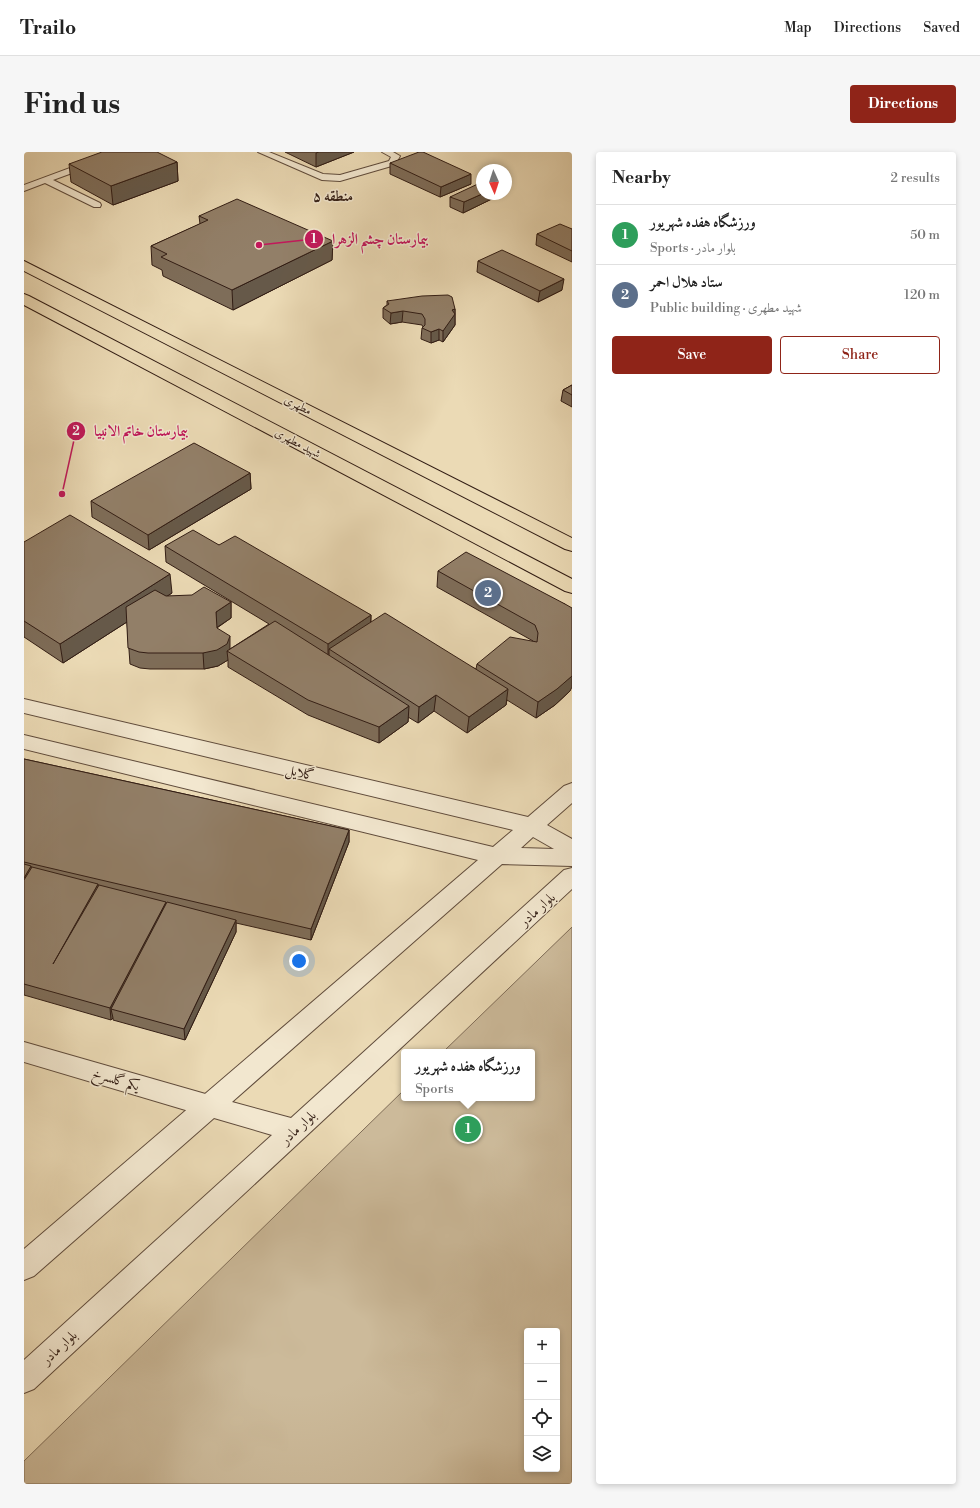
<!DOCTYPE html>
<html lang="en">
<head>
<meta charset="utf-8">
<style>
  :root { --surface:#fff; --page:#f6f6f6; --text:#222; --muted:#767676; --line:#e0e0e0; --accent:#8f2418 }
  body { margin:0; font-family:"Libre Bodoni",Amiri,serif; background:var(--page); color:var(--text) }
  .controls { position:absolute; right:12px; bottom:12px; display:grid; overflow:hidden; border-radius:4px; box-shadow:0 2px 6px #0003 }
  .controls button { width:36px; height:36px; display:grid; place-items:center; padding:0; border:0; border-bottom:1px solid var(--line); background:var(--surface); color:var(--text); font:20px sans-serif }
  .compass { position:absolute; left:452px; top:12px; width:36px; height:36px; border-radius:50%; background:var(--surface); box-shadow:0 2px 6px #0003; rotate:177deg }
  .you { position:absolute; left:275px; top:809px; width:14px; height:14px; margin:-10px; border:3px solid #fff; border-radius:50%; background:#1a73e8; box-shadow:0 0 0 6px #1a73e833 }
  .badge { display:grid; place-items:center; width:26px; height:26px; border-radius:50%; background:var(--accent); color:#fff; font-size:13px; font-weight:700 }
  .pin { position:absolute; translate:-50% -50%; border:2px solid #fff; box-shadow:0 1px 4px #0006 }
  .popup { position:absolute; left:377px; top:897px; width:134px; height:52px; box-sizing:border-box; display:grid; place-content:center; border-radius:4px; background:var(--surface); filter:drop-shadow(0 1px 3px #0005); font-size:13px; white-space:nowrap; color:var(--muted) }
  .popup b { font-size:15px; color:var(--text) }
  .popup::after { content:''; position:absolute; left:50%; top:100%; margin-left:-8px; border:8px solid transparent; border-top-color:var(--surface) }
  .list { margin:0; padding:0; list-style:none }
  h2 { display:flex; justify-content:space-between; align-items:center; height:52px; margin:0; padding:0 16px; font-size:17px }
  h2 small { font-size:13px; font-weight:400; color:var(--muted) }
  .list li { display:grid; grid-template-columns:26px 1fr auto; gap:12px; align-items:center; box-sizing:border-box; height:60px; padding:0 16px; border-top:1px solid var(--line) }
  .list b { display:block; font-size:15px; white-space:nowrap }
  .list p { margin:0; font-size:13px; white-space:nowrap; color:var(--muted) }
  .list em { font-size:13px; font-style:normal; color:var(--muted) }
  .actions { display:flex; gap:8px; padding:12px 16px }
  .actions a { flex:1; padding:9px 0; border:1px solid var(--accent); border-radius:4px; text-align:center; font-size:14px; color:var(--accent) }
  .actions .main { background:var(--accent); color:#fff }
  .icon { flex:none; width:22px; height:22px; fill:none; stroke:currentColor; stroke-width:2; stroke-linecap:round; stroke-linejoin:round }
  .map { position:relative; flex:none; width:548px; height:1332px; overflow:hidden; border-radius:4px }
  header { display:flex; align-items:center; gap:24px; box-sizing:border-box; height:56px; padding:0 20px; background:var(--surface); border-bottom:1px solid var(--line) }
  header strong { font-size:19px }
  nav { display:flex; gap:22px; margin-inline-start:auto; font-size:14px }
  .intro { display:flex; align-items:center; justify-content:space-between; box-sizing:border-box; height:96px; padding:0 24px }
  h1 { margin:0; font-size:28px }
  .button { padding:10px 18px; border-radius:4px; background:var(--accent); color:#fff; font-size:14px; font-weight:700 }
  main { display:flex; gap:24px; padding:0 24px }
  aside { flex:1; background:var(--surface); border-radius:4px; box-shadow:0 2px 6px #0003 }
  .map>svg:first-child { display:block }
</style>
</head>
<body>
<header>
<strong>Trailo</strong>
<nav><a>Map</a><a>Directions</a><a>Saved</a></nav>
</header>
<div class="intro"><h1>Find us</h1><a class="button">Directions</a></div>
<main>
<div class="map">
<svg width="548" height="1332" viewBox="0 0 548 1332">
  <rect width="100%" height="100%" fill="#ebdab5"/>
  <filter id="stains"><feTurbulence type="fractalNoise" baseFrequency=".005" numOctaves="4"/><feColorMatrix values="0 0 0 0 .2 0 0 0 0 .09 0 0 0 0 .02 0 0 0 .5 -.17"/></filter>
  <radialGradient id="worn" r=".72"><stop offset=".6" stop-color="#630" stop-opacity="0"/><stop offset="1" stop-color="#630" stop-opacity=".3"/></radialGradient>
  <!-- green -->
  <path fill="#ccba9a" stroke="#7f6c57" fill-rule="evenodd" d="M548,775V1332H0V1309L380,938V946H508V900H419ZM503,1179H533V1317H503Z"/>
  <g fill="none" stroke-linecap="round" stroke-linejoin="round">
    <defs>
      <path id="service" d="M89,0H101L100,2L29,28L76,51L77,53L76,55H70L21,31L0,39V33Z
        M234,0H245L299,22L316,23L365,9L367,5L358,0H369L376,4L371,13L316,29L298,28Z"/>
      <path id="minor" d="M0,890L185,943L194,946L198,954L194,962L185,965L0,910Z"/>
      <path id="tertiary" d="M0,547L504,665L540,634L548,631V651L523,673L548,687V714L478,712L208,950L267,966L540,718L548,716V737L10,1237L0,1241V1208L248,983L190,966L10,1124L0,1128V1097L454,708L0,597V583L469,695L489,678L0,561ZM509,685L530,697L497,696Z"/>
      <path id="primary" d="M0,109L548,386V399L541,397L0,119Z
        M0,142L5,144L548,427V441L541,439L0,153Z"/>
    </defs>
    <!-- service casing -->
    <use href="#service" stroke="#604c3c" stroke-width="2"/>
    <!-- minor casing -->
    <use href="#minor" stroke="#604c3c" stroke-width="2"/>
    <!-- tertiary casing -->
    <use href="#tertiary" stroke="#604c3c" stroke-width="2"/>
    <!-- primary casing -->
    <use href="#primary" stroke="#321d14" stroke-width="2"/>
    <!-- service -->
    <use href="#service" fill="#f2e7cf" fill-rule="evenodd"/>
    <!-- minor -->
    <use href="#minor" fill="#f2e7cf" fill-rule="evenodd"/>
    <!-- tertiary -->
    <use href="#tertiary" fill="#f2e7cf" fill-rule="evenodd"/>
    <!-- primary -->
    <use href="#primary" fill="#ebdab5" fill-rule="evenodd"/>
  </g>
  <!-- wall -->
  <path fill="#7e6d59" stroke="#321d14" d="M261,0H330L292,15Z
    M153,10L154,29L89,53L47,30L45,12Z
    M366,11L447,32L416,45L366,22Z
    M458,42H478L439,61L426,55V45Z
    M175,64L309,89L308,108L209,158L139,124L138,118L128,113L127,94L176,72Z
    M548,77V110L512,93L513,82Z
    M454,109L538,138L514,150L453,120Z
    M363,149L431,157V173L419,190L415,188L407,191L397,187L398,176L399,175L398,173L378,170L366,172L359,166V156L363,153Z
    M548,233V255L537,249L539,238Z
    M226,321L227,337L125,398L68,365L67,349Z
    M0,390L148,441L143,444L207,450V466L193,476L206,497L245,472L142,410L141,394L195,393L347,463V470L452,517L453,512L509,489L413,435L414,419L541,452L546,539L531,553L512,566L483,548L482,553L443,581L410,559L394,571L384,565V570L355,591L284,563L204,515V508L194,514L180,517H126L116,516L106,512L103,470L39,511L0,485Z
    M0,607L325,678V690L287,788L212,771V780L161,888L89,868V866L87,868L0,843Z"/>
  <!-- shaded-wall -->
  <path fill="#665949" stroke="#321d14" d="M295,0H330L292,15V1Z
    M153,10L154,29L89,53L87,34Z
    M447,22V32L416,45L417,35Z
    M458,42H478L439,61L440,50Z
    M309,89L308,108L209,158L208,138Z
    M540,127L538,138L514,150L516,139Z
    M431,157V173L419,190V179L428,158Z
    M379,159L378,170L366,172L367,161Z
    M415,177V188L407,191V180Z
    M226,321L227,337L125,398L124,383Z
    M146,422L148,441L39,511L36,492Z
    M207,450V466L192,476V460Z
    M347,463L346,478L305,497V507L304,508V492Z
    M206,484V500L203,499L204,508L194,514L180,517L179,501Z
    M548,524V535L546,539L531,553L512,566L514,550Z
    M484,537L482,553L443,581L445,565Z
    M412,543L410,559L394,571L395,555Z
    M385,554L384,570L355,591V575Z
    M325,678V690L287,788V777Z
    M7,714L9,726L0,741V726Z
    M74,732L75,744L29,812Z
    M142,750L143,761L87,857L89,866L87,868L86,856Z
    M212,768V780L161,888L160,877Z"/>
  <!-- building -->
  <path fill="#927f68" stroke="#321d14" d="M78,0H133L153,10L87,34L45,12Z
    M395,0H399L447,22L417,35L366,11Z
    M458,30V42L440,50L426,45Z
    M213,47L309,89L208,138L137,105L143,102L127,94L184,68L175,64Z
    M536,72L548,77V99L513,82Z
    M478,98L540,127L516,139L454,109Z
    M424,143L428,145L431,157L428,158L431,162L419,179L415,177L407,180L398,176L401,173V167L398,162L379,159L367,161L359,156L365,152L363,149L398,144Z
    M548,233V243L539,238Z
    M170,291L226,321L124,383L67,349Z
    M46,363L146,422L36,492L0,469V390Z
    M169,378L195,393L211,384L347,463L304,492L141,394Z
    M442,400L541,452L548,456V524L533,537L514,550L453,512L486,485L513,490L514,481L511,473L414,419Z
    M180,435L207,450L192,460L193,476L206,484L203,492L193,498L179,501H124L115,500L104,496L102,455L131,438L142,444L168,443Z
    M361,461L484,537L445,565L412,543L395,555L305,497Z
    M251,469L385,554L355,575L284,548L203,499Z
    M0,607L325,678L287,777L0,710Z
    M0,712L7,714L0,726Z
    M8,715L74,732L29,812L75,733L142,750L86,856L0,832V728Z
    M143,750L212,768L160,877L87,857Z"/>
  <g text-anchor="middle" stroke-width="3" stroke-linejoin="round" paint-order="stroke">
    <!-- far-street labels -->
    <g font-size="12" fill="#321d14" stroke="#f2e7cf">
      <text transform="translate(274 253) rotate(27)" y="4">مطهری</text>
      <text transform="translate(274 291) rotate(28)" y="4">شهید مطهری</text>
    </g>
    <!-- street labels -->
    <g font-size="14" fill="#321d14" stroke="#f2e7cf">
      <text transform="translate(276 620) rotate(13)" y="5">گلایل</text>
      <text transform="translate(513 757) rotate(-42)" y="5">بلوار مادر</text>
      <text transform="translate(92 927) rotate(16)" y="5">یکم گلسرخ</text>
      <text transform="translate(274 975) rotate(-43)" y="5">بلوار مادر</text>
      <text transform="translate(35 1195) rotate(-43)" y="5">بلوار مادر</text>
    </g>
    <!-- far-district labels -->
    <g font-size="15" font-weight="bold" fill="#321d14" stroke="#f2e7cf">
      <text x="309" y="49">منطقه ۵</text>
    </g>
  </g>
  <!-- callouts -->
  <path fill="none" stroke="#c2185b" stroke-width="1.5" d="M235 93L290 87M38 342L52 279"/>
  <g fill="#c2185b" stroke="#f2e7cf" stroke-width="1.5">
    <circle cx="235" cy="93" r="4"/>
    <circle cx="38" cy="342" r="4"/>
    <circle cx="290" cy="87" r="10"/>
    <circle cx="52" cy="279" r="10"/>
  </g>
  <g font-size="12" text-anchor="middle" font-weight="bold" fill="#fff">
    <text x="290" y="91">1</text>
    <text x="52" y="283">2</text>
  </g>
  <g font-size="15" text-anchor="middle" font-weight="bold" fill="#c2185b" stroke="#f2e7cf" stroke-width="3" stroke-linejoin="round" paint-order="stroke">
    <text x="356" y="92">بیمارستان چشم الزهرا</text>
    <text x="117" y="284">بیمارستان خاتم الانبیا</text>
  </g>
  <rect width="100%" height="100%" filter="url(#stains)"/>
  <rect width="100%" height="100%" fill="url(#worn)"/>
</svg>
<div class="controls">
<button>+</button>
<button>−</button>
<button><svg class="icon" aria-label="locate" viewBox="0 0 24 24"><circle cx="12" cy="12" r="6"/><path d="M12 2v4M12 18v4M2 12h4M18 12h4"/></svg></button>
<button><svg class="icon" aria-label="layers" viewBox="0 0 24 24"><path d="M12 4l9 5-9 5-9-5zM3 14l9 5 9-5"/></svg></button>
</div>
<svg class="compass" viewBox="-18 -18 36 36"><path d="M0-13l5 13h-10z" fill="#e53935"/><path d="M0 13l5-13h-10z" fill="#767676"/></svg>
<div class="you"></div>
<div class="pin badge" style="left:444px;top:977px;background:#2e9e5b">1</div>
<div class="popup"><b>ورزشگاه هفده شهریور</b>Sports</div>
<div class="pin badge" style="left:464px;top:441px;background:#5c6f8a">2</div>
</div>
<aside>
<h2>Nearby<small>2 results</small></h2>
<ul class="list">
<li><span class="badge" style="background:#2e9e5b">1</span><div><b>ورزشگاه هفده شهریور</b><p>Sports · بلوار مادر</p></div><em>50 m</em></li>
<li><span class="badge" style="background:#5c6f8a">2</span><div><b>ستاد هلال احمر</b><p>Public building · شهید مطهری</p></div><em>120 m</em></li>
</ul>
<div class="actions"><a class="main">Save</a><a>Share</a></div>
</aside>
</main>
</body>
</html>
